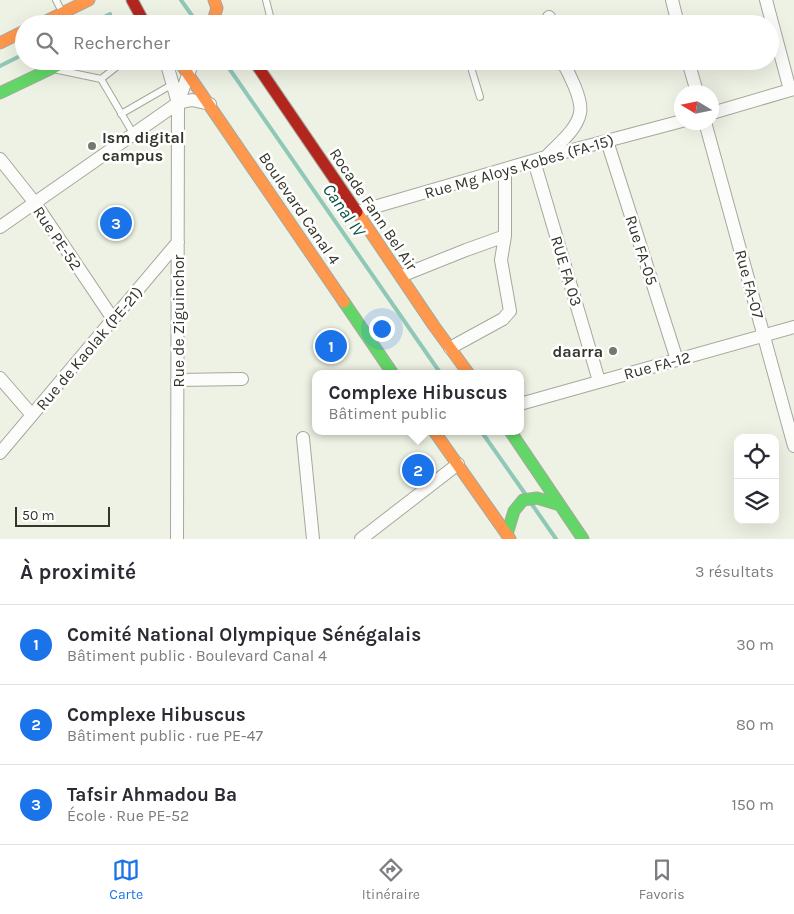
<!DOCTYPE html>
<html lang="fr">
<head>
<meta charset="utf-8">
<style>
  :root { --surface:#fff; --page:#f7f7f7; --text:#2b2b33; --muted:#7c7c81; --line:#e1e1e2; --accent:#1a73e8 }
  body { margin:0; font-family:Karla,sans-serif; background:var(--page); color:var(--text) }
  .controls { position:absolute; right:15px; bottom:15px; display:grid; overflow:hidden; border-radius:10px; box-shadow:0 5px 20px #0002 }
  .controls button { width:45px; height:45px; display:grid; place-items:center; padding:0; border:0; border-bottom:1px solid var(--line); background:var(--surface); color:var(--text); font:25px sans-serif }
  .compass { position:absolute; left:674px; top:85px; width:45px; height:45px; border-radius:50%; background:var(--surface); box-shadow:0 5px 20px #0002; rotate:280deg }
  .scale { position:absolute; left:15px; bottom:12px; width:95px; box-sizing:border-box; padding-left:5px; border:2px solid #34362c; border-top:0; font-size:14px; line-height:18px; white-space:nowrap; color:#34362c; -webkit-text-stroke:4px #fff; paint-order:stroke }
  .you { position:absolute; left:381px; top:328px; width:18px; height:18px; margin:-12px; border:4px solid #fff; border-radius:50%; background:#1a73e8; box-shadow:0 0 0 8px #1a73e833 }
  .badge { display:grid; place-items:center; width:32px; height:32px; border-radius:50%; background:var(--accent); color:#fff; font-size:16px; font-weight:700 }
  .pin { position:absolute; translate:-50% -50%; border:2px solid #fff; box-shadow:0 1px 5px #0006 }
  .popup { position:absolute; left:312px; top:370px; width:212px; height:65px; box-sizing:border-box; display:grid; place-content:center; border-radius:10px; background:var(--surface); filter:drop-shadow(0 1px 4px #0005); font-size:16px; white-space:nowrap; color:var(--muted) }
  .popup b { font-size:19px; color:var(--text) }
  .popup::after { content:''; position:absolute; left:50%; top:100%; margin-left:-10px; border:10px solid transparent; border-top-color:var(--surface) }
  .list { margin:0; padding:0; list-style:none }
  h2 { display:flex; justify-content:space-between; align-items:center; height:65px; margin:0; padding:0 20px; font-size:21px }
  h2 small { font-size:16px; font-weight:400; color:var(--muted) }
  .list li { display:grid; grid-template-columns:32px 1fr auto; gap:15px; align-items:center; box-sizing:border-box; height:80px; padding:0 20px; border-top:1px solid var(--line) }
  .list b { display:block; font-size:19px; white-space:nowrap }
  .list p { margin:0; font-size:16px; white-space:nowrap; color:var(--muted) }
  .list em { font-size:16px; font-style:normal; color:var(--muted) }
  .icon { flex:none; width:28px; height:28px; fill:none; stroke:currentColor; stroke-width:2; stroke-linecap:round; stroke-linejoin:round }
  .map { position:relative; flex:none; width:794px; height:539px; overflow:hidden }
  .search { position:absolute; background:var(--surface); box-shadow:0 5px 20px #0002; left:15px; right:15px; top:15px; height:55px; display:flex; align-items:center; gap:12px; box-sizing:border-box; padding:0 18px; border-radius:28px; color:var(--muted); font-size:19px }
  .sheet { height:305px; background:var(--surface) }
  nav { display:flex; justify-content:space-around; align-items:center; box-sizing:border-box; height:70px; border-top:1px solid var(--line); background:var(--surface); font-size:14px; color:var(--muted) }
  nav a { display:grid; justify-items:center; gap:2px }
  nav .on { color:var(--accent) }
  .map>svg:first-child { display:block }
</style>
</head>
<body>
<div class="map">
<svg width="794" height="539" viewBox="0 0 794 539">
  <rect width="100%" height="100%" fill="#eef2e4"/>
  <g fill="none" stroke-linecap="round" stroke-linejoin="round">
    <!-- stream -->
    <path stroke="#90c8b8" stroke-width="4" d="M181,0L198,24
      M90,24L110,14
      M224,61L441,374
      M0,66L24,54
      M481,431L526,495
      M531,503L556,539"/>
    <defs>
      <path id="lane" d="M56,0L62,12
        M266,0L272,24
        M469,61L480,97
        M58,70L101,79L134,135
        M101,79L124,61
        M121,114L173,84"/>
      <path id="street" d="M672,0L678,24
        M766,0L790,90
        M549,17L550,24
        M166,61L178,103L177,539
        M688,61L697,92
        M178,103L193,61
        M712,113L794,89
        M705,122L794,446
        M607,141L677,360
        M546,157C557,145 577,130 580,113C583,100 569,73 562,61
        M0,159L35,203L113,319
        M534,161L599,381
        M357,212L546,157L682,121
        M0,227L178,103L192,100L210,104
        M401,276L466,250L505,236
        M450,348L503,319L510,311L501,260L505,236V170
        M0,378L32,415
        M177,380L242,379
        M520,404L794,327
        M303,438L313,539
        M0,453L178,242
        M361,539L458,464"/>
      <path id="fast" d="M0,93L67,61
        M344,302L393,374
        M510,431L583,539
        M507,534L514,511L523,500L537,498L560,505"/>
      <path id="slow" d="M40,24L89,0
        M212,24L217,8L214,0
        M0,43L24,31
        M179,61L344,302
        M357,212L434,326L469,374
        M434,431L510,539"/>
      <path id="jam" d="M132,0L145,24
        M254,61L357,212"/>
    </defs>
    <!-- lane casing -->
    <use href="#lane" stroke="#a5a89d" stroke-width="8"/>
    <!-- street casing -->
    <use href="#street" stroke="#a5a89d" stroke-width="14"/>
    <!-- fast casing -->
    <use href="#fast" stroke="#a5a89d" stroke-width="13"/>
    <!-- slow casing -->
    <use href="#slow" stroke="#a5a89d" stroke-width="13"/>
    <!-- jam casing -->
    <use href="#jam" stroke="#a5a89d" stroke-width="13"/>
    <!-- lane -->
    <use href="#lane" stroke="#fcfdfb" stroke-width="6"/>
    <!-- street -->
    <use href="#street" stroke="#fcfdfb" stroke-width="12"/>
    <!-- fast -->
    <use href="#fast" stroke="#63d668" stroke-width="11"/>
    <!-- slow -->
    <use href="#slow" stroke="#ff974d" stroke-width="11"/>
    <!-- jam -->
    <use href="#jam" stroke="#b3261e" stroke-width="11"/>
  </g>
  <!-- markers -->
  <g fill="#75786c" stroke="#fff" stroke-width="2">
    <circle cx="92" cy="146" r="5"/>
    <circle cx="613" cy="351" r="5"/>
  </g>
  <g text-anchor="middle" stroke-width="5" stroke-linejoin="round" paint-order="stroke">
    <!-- poi labels -->
    <g font-size="16" font-weight="bold" fill="#34362c" stroke="#fff" text-anchor="start">
      <text x="102" y="143">Ism digital<tspan x="102" dy="18">campus</tspan></text>
      <text x="603" y="357" text-anchor="end">daarra</text>
    </g>
    <!-- street labels -->
    <g font-size="16" fill="#34362c" stroke="#fff">
      <text transform="translate(519 166) rotate(-16)" y="6">Rue Mg Aloys Kobes (FA-15)</text>
      <text transform="translate(300 208) rotate(56)" y="6">Boulevard Canal 4</text>
      <text transform="translate(374 209) rotate(56)" y="6">Rocade Fann Bel Air</text>
      <text transform="translate(58 238) rotate(56)" y="6">Rue PE-52</text>
      <text transform="translate(642 250) rotate(72)" y="6">Rue FA-05</text>
      <text transform="translate(567 271) rotate(73)" y="6">RUE FA 03</text>
      <text transform="translate(750 284) rotate(75)" y="6">Rue FA-07</text>
      <text transform="translate(178 321) rotate(-90)" y="6">Rue de Ziguinchor</text>
      <text transform="translate(89 348) rotate(-50)" y="6">Rue de Kaolak (PE-21)</text>
      <text transform="translate(657 365) rotate(-15)" y="6">Rue FA-12</text>
    </g>
    <!-- water labels -->
    <g font-size="18" font-style="italic" fill="#0c5145" stroke="#fff">
      <text transform="translate(344 210) rotate(55)" y="6">Canal IV</text>
    </g>
  </g>
</svg>
<div class="controls">
<button><svg class="icon" aria-label="locate" viewBox="0 0 24 24"><circle cx="12" cy="12" r="6"/><path d="M12 2v4M12 18v4M2 12h4M18 12h4"/></svg></button>
<button><svg class="icon" aria-label="layers" viewBox="0 0 24 24"><path d="M12 4l9 5-9 5-9-5zM3 14l9 5 9-5"/></svg></button>
</div>
<svg class="compass" viewBox="-18 -18 36 36"><path d="M0-13l5 13h-10z" fill="#e53935"/><path d="M0 13l5-13h-10z" fill="#7c7c81"/></svg>
<div class="scale">50 m</div>
<div class="you"></div>
<div class="pin badge" style="left:331px;top:346px">1</div>
<div class="pin badge" style="left:418px;top:470px">2</div>
<div class="popup"><b>Complexe Hibuscus</b>Bâtiment public</div>
<div class="pin badge" style="left:116px;top:223px">3</div>
<div class="search"><svg class="icon" aria-label="search" viewBox="0 0 24 24"><circle cx="10" cy="10" r="6"/><path d="M15 15l6 6"/></svg>Rechercher</div>
</div>
<section class="sheet">
<h2>À proximité<small>3 résultats</small></h2>
<ul class="list">
<li><span class="badge">1</span><div><b>Comité National Olympique Sénégalais</b><p>Bâtiment public · Boulevard Canal 4</p></div><em>30 m</em></li>
<li><span class="badge">2</span><div><b>Complexe Hibuscus</b><p>Bâtiment public · rue PE-47</p></div><em>80 m</em></li>
<li><span class="badge">3</span><div><b>Tafsir Ahmadou Ba</b><p>École · Rue PE-52</p></div><em>150 m</em></li>
</ul>
</section>
<nav>
<a class="on"><svg class="icon" aria-label="map" viewBox="0 0 24 24"><path d="M3 6l6-2 6 2 6-2v14l-6 2-6-2-6 2zM9 4v14M15 6v14"/></svg>Carte</a>
<a><svg class="icon" aria-label="directions" viewBox="0 0 24 24"><path d="M12 3l9 9-9 9-9-9zM9 14v-3h6M13 9l2 2-2 2"/></svg>Itinéraire</a>
<a><svg class="icon" aria-label="saved" viewBox="0 0 24 24"><path d="M7 4h10v16l-5-4-5 4z"/></svg>Favoris</a>
</nav>
</body>
</html>
